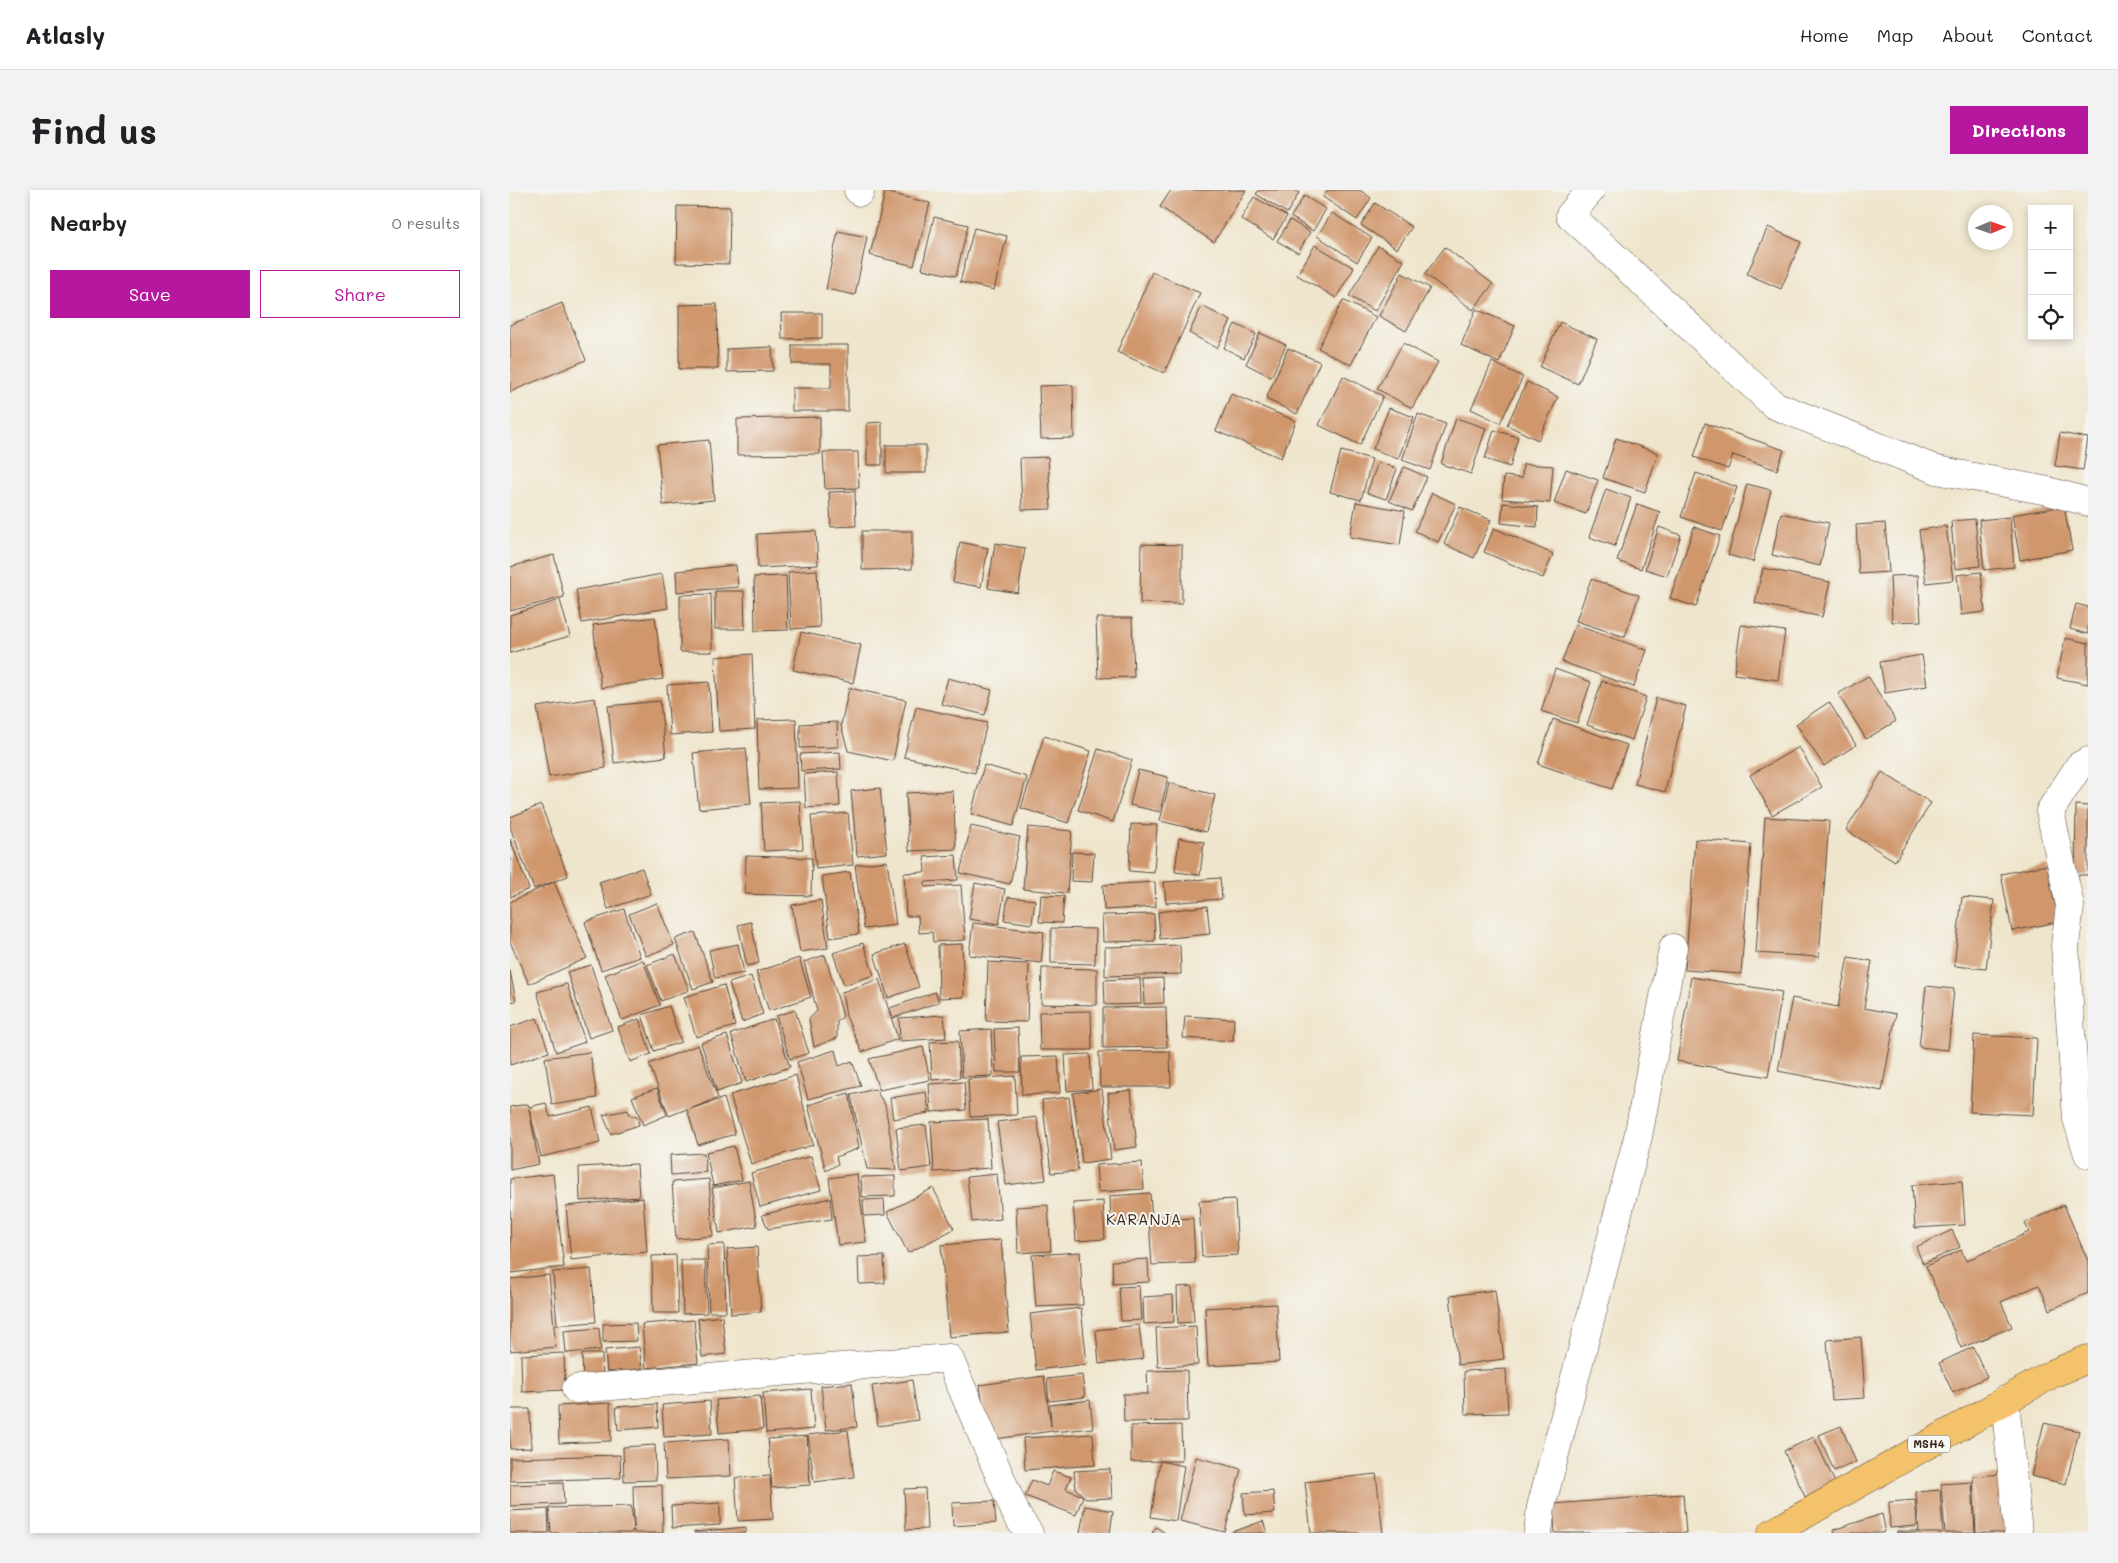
<!DOCTYPE html>
<html lang="en">
<head>
<meta charset="utf-8">
<style>
  :root { --surface:#fff; --page:#f2f2f2; --text:#202124; --muted:#757577; --line:#e0e0e0; --accent:#b5179e }
  body { margin:0; font-family:Mali,sans-serif; background:var(--page); color:var(--text) }
  .controls { position:absolute; right:15px; top:15px; display:grid; overflow:hidden; border-radius:0px; box-shadow:0 2px 8px #0003 }
  .controls button { width:45px; height:45px; display:grid; place-items:center; padding:0; border:0; border-bottom:1px solid var(--line); background:var(--surface); color:var(--text); font:25px sans-serif }
  .compass { position:absolute; left:1458px; top:15px; width:45px; height:45px; border-radius:50%; background:var(--surface); box-shadow:0 2px 8px #0003; rotate:88deg }
  .list { margin:0; padding:0; list-style:none }
  h2 { display:flex; justify-content:space-between; align-items:center; height:65px; margin:0; padding:0 20px; font-size:21px }
  h2 small { font-size:16px; font-weight:400; color:var(--muted) }
  .actions { display:flex; gap:10px; padding:15px 20px }
  .actions a { flex:1; padding:11px 0; border:1px solid var(--accent); border-radius:0px; text-align:center; font-size:18px; color:var(--accent) }
  .actions .main { background:var(--accent); color:#fff }
  .icon { flex:none; width:28px; height:28px; fill:none; stroke:currentColor; stroke-width:2; stroke-linecap:round; stroke-linejoin:round }
  .map { position:relative; flex:none; width:1578px; height:1343px; overflow:hidden; border-radius:0px }
  header { display:flex; align-items:center; gap:30px; box-sizing:border-box; height:70px; padding:0 25px; background:var(--surface); border-bottom:1px solid var(--line) }
  header strong { font-size:24px }
  nav { display:flex; gap:28px; margin-inline-start:auto; font-size:18px }
  .intro { display:flex; align-items:center; justify-content:space-between; box-sizing:border-box; height:120px; padding:0 30px }
  h1 { margin:0; font-size:35px }
  .button { padding:12px 22px; border-radius:0px; background:var(--accent); color:#fff; font-size:18px; font-weight:700 }
  main { display:flex; gap:30px; padding:0 30px }
  aside { flex:1; background:var(--surface); border-radius:0px; box-shadow:0 2px 8px #0003 }
  .map>svg:first-child { display:block }
</style>
</head>
<body>
<header>
<strong>Atlasly</strong>
<nav><a>Home</a><a>Map</a><a>About</a><a>Contact</a></nav>
</header>
<div class="intro"><h1>Find us</h1><a class="button">Directions</a></div>
<main>
<aside>
<h2>Nearby<small>0 results</small></h2>
<ul class="list">
</ul>
<div class="actions"><a class="main">Save</a><a>Share</a></div>
</aside>
<div class="map">
<svg width="1578" height="1343" viewBox="0 0 1578 1343">
  <rect width="100%" height="100%" fill="#f6f6f2"/>
  <filter id="ink" filterUnits="userSpaceOnUse"><feTurbulence type="fractalNoise" baseFrequency=".02" numOctaves="2"/><feDisplacementMap in="SourceGraphic" scale="10" xChannelSelector="R" yChannelSelector="G"/><feConvolveMatrix kernelMatrix="1 2 1 2 8 2 1 2 1" color-interpolation-filters="sRGB"/></filter>
  <filter id="wash" filterUnits="userSpaceOnUse"><feTurbulence type="fractalNoise" baseFrequency=".0096" numOctaves="4" result="noise"/><feDisplacementMap in="SourceGraphic" scale="20" xChannelSelector="R" yChannelSelector="G"/><feGaussianBlur stdDeviation="1.12" result="paint"/><feColorMatrix in="noise" values="0 0 0 0 0 0 0 0 0 0 0 0 0 0 0 0 0 1.4 0 .05"/><feComposite in="paint" operator="in"/></filter>
  <g filter="url(#wash)">
    <rect width="100%" height="100%" fill="#efe5cc"/>
    <g id="blocks">
      <!-- building -->
      <path fill="#d0976d" d="M661,0H736L704,52L650,17Z
        M749,0H784L789,3L777,23L746,4Z
        M818,0H850L861,8L847,30L813,7Z
        M375,2L420,13L404,76L360,65Z
        M794,6L816,19L803,41L781,27Z
        M744,7L777,26L763,49L731,29Z
        M865,13L902,37L887,59L851,35Z
        M167,16L220,17L219,74L166,73Z
        M822,23L862,48L847,72L807,46Z
        M424,27L458,35L446,86L412,79Z
        M780,30L800,42L788,63L767,51Z
        M1258,37L1291,52L1271,99L1237,84Z
        M464,38L497,46L484,100L450,92Z
        M328,41L357,47L345,105L316,99Z
        M805,55L844,78L826,108L787,85Z
        M868,56L894,71L865,121L839,106Z
        M935,57L983,94L963,120L915,84Z
        M642,82L690,103L654,183L607,162Z
        M892,83L920,98L896,141L869,126Z
        M833,110L866,127L841,175L808,158Z
        M52,113L76,170L0,202V135Z
        M207,114L208,179H169V115Z
        M692,116L721,131L707,158L679,143Z
        M966,119L1005,136L989,173L951,155Z
        M271,123H312V148L272,149Z
        M1050,132L1087,149L1068,194L1030,177Z
        M725,134L746,144L734,168L714,158Z
        M750,143L776,155L761,187L736,174Z
        M893,153L928,172L902,218L867,199Z
        M282,155H338V221H282V198H321V174H282Z
        M262,157L263,181L217,182V159Z
        M778,158L810,172L787,224L756,209Z
        M982,172L1013,187L990,233L961,219Z
        M833,186L873,206L850,255L809,235Z
        M1017,192L1048,207L1028,250L997,235Z
        M563,195L564,248L531,249L529,196Z
        M721,204L786,231L771,268L706,241Z
        M879,218L904,227L888,269L863,259Z
        M908,224L936,234L920,280L892,270Z
        M310,227V264L227,265V229Z
        M946,228L976,238L961,284L931,274Z
        M372,232V275H357V233Z
        M1195,233L1274,260L1267,280L1223,265L1218,279L1184,267Z
        M984,240L1008,247L1000,277L975,269Z
        M1550,243L1578,248L1573,280L1545,276Z
        M1106,248L1148,263L1135,302L1093,288Z
        M199,250L204,310L153,315L147,255Z
        M376,255H416V283H376Z
        M831,261L862,269L851,310L820,302Z
        M313,262H348L349,298L315,299Z
        M538,267L541,319L512,320L510,268Z
        M868,272L887,279L876,309L857,303Z
        M1013,274L1043,276L1040,313L992,309L994,286L1012,288Z
        M894,277L917,287L902,321L879,311Z
        M1056,279L1088,290L1076,324L1044,313Z
        M1186,283L1227,297L1212,341L1171,327Z
        M1237,294L1261,300L1243,372L1218,365Z
        M1096,299L1121,308L1105,356L1079,347Z
        M345,301L346,336L321,337L319,302Z
        M922,303L946,314L928,352L905,341Z
        M846,312L895,321L890,355L840,347Z
        M993,313L1028,317L1027,337L991,333Z
        M1127,314L1150,322L1131,379L1107,371Z
        M1554,316L1562,360L1510,370L1502,325Z
        M950,317L981,330L964,368L934,354Z
        M1271,323L1319,333L1310,376L1262,365Z
        M1500,327L1504,377L1474,380L1469,330Z
        M1465,329L1470,376L1445,379L1441,331Z
        M1375,333L1379,382L1349,384L1346,335Z
        M1436,336L1443,390L1416,393L1409,340Z
        M1149,337L1171,345L1157,386L1135,379Z
        M1184,337L1210,346L1186,417L1160,408Z
        M984,338L1043,364L1033,388L974,362Z
        M306,341L308,375L248,378L247,344Z
        M352,341H402V379L352,380Z
        M450,352L478,358L471,397L443,392Z
        M485,353L515,358L508,403L478,398Z
        M631,354L672,355V414L630,413Z
        M44,365L54,407L0,421V377Z
        M226,375L228,397L167,402L166,381Z
        M1253,378L1320,392L1312,427L1245,413Z
        M307,380L310,437L281,439L278,382Z
        M1471,382L1475,422L1451,425L1447,385Z
        M152,384L158,418L72,433L66,400Z
        M1408,385L1411,431L1382,432L1380,386Z
        M276,386L278,440L245,441L244,387Z
        M1081,389L1129,405L1115,447L1066,431Z
        M205,401H234L235,439H205Z
        M201,404L202,462H170V405Z
        M50,410L60,446L0,463V425Z
        M1566,414L1578,417V444L1560,439Z
        M145,427L153,489L91,498L83,435Z
        M586,428H622L624,487L588,488Z
        M1065,435L1137,460L1124,497L1052,472Z
        M1231,435L1275,441L1268,490L1224,484Z
        M291,442L351,455L343,493L283,480Z
        M1555,448L1578,453V494L1547,488Z
        M242,464L245,539L209,541L205,467Z
        M1412,465L1417,496L1375,503L1370,472Z
        M1045,479L1081,492L1067,533L1031,521Z
        M1358,486L1386,531L1356,549L1328,504Z
        M438,488L482,500L475,525L431,514Z
        M1092,491L1136,507L1122,550L1077,535Z
        M199,492L202,542L160,545L157,495Z
        M339,498L396,510L383,571L338,561L331,535Z
        M85,508L96,578L39,587L27,517Z
        M1146,508L1176,516L1155,602L1125,594Z
        M150,511L156,567L104,573L98,516Z
        M1319,512L1346,555L1314,576L1286,534Z
        M406,517L477,533L465,583L394,567Z
        M286,529L288,598L249,599L247,530Z
        M1043,529L1117,555L1102,599L1028,574Z
        M327,532L328,557L290,558V534Z
        M534,546L581,561L558,633L511,618Z
        M1289,557L1312,597L1262,625L1240,585Z
        M236,558L241,614L189,619L183,563Z
        M588,559L622,570L603,632L568,620Z
        M330,562L331,579L291,581L290,564Z
        M474,575L517,587L503,636L461,624Z
        M628,580L658,587L650,622L620,615Z
        M328,582L330,616L296,618L294,584Z
        M1372,582L1421,613L1385,671L1336,640Z
        M659,593L705,605L696,642L650,631Z
        M370,598L377,663L347,666L341,601Z
        M443,601L446,659L399,661L396,603Z
        M290,611L293,659L254,661L251,613Z
        M31,615L58,686L24,699L0,637V627Z
        M1566,615L1578,616V685H1565Z
        M338,623L343,675L306,679L301,626Z
        M1255,627L1319,631L1309,767L1246,763Z
        M621,634L647,635L644,683L619,681Z
        M461,636L510,647L500,694L450,683Z
        M518,637L562,641L557,703L513,699Z
        M669,648L694,652L690,685L665,682Z
        M0,649L19,699L0,707Z
        M1185,649L1241,654L1231,784L1175,780Z
        M562,662L584,663L582,692L561,691Z
        M446,665L448,690L415,692V697L451,695L455,750L423,752L422,742L409,743L408,726H396L394,683L415,682L414,667Z
        M236,666L302,668L301,706L235,704Z
        M377,671L386,735L354,739L345,675Z
        M1537,675L1548,732L1502,741L1491,684Z
        M132,678L141,704L98,719L89,692Z
        M340,682L349,744L320,748L312,686Z
        M710,688L712,709L656,713L654,692Z
        M44,692L77,768L19,794L0,752V712Z
        M645,692L646,717L594,720L593,695Z
        M465,693L495,699L489,734L459,729Z
        M531,705L554,706L552,733L529,732Z
        M498,707L525,710L522,734L494,730Z
        M1452,707L1484,710L1476,779L1444,776Z
        M311,710L318,758L290,762L282,715Z
        M147,713L164,755L136,766L119,724Z
        M697,716L700,744L650,749L648,722Z
        M114,719L130,767L91,780L75,732Z
        M644,724L645,751L593,752L592,725Z
        M241,732L249,773L237,776L228,735Z
        M463,733L534,742L531,773L459,765Z
        M541,738L586,739L585,774L541,773Z
        M185,742L203,792L183,799L165,749Z
        M353,753L364,785L334,795L323,763Z
        M228,754L234,783L205,788L199,760Z
        M395,754L409,797L378,808L364,764Z
        M452,754L454,807L429,808L428,755Z
        M670,755L671,784L595,786V757Z
        M165,764L179,800L151,811L137,775Z
        M315,765L333,826L327,832V848L304,857L299,829L307,821L294,772Z
        M1338,767L1362,771L1354,818L1386,824L1372,901L1268,881L1282,808L1328,817Z
        M289,768L301,807L259,821L246,782Z
        M133,770L150,815L112,830L95,785Z
        M478,772L519,774L517,832L476,831Z
        M81,775L102,840L79,848L57,782Z
        M532,778L587,779V815L531,814Z
        M0,781L6,811L0,812Z
        M241,786L253,824L232,832L219,793Z
        M1181,787L1272,802L1258,887L1167,871Z
        M630,788L631,814L595,815L594,790Z
        M653,788L654,813L634,814L633,789Z
        M369,789L388,849L352,862L336,826L332,802Z
        M57,794L75,852L46,862L27,802Z
        M214,795L225,836L186,847L174,807Z
        M1416,796L1444,799L1438,860L1409,857Z
        M425,802L429,812L383,828L380,818Z
        M159,816L171,852L144,861L132,825Z
        M656,817L657,857L593,858V818Z
        M285,820L299,863L280,869L266,826Z
        M581,821L582,860H530L529,822Z
        M434,825L436,848L390,851L389,828Z
        M675,826L724,829L723,851L673,848Z
        M27,828L39,862L0,875V837Z
        M129,829L141,864L120,872L108,837Z
        M264,829L280,877L236,892L221,844Z
        M508,838L510,882H486L484,839Z
        M481,839L483,886L452,887L450,841Z
        M217,845L232,893L207,902L191,853Z
        M1464,845L1527,848L1523,925L1460,922Z
        M448,851L450,888L422,890L420,852Z
        M188,855L208,908L180,919L214,908L225,944L188,955L177,919L159,926L139,874Z
        M413,857L420,890L369,900L359,869Z
        M325,860L329,876L342,871L351,896L298,909L287,872Z
        M660,861L661,897H590L589,862Z
        M80,862L87,908L42,915L35,868Z
        M580,864L582,899L557,901L555,865Z
        M548,866L550,903L512,905L511,867Z
        M286,885L303,955L241,974L220,905Z
        M505,886L507,925L460,927L458,889Z
        M454,892L456,920L421,922L419,894Z
        M147,898L157,925L133,935L122,907Z
        M365,899L375,915L386,980L357,979L341,905Z
        M592,899L601,969L572,973L563,903Z
        M621,900L627,957L604,960L598,903Z
        M416,902L419,923L383,929L380,908Z
        M339,903L349,958L326,967L328,974L316,981L298,915Z
        M559,907L568,981L541,983L532,910Z
        M36,913L40,927L82,917L90,953L31,967L19,919L29,974L0,980V917L18,914L19,917Z
        M118,920L119,925L127,927L129,935L101,944L93,925Z
        M527,927L536,990L496,995L487,932Z
        M478,929L481,978L424,982L421,932Z
        M416,935L421,977L391,981L386,938Z
        M224,956L232,990L203,996L196,962Z
        M194,963L196,982L161,985L160,965Z
        M301,966L311,1000L250,1017L241,983Z
        M632,972L634,999L588,1002L586,975Z
        M127,974L129,1007L70,1011L69,977Z
        M43,984L54,1077L1,1083L0,989Z
        M347,984L356,1052L328,1055L319,988Z
        M487,984L491,1029L462,1032L457,987Z
        M385,986V1006L352,1007L351,987Z
        M199,989L203,1046L166,1049L162,992Z
        M239,991L247,1036L209,1043L202,998Z
        M1452,991L1455,1035L1405,1038L1402,995Z
        M423,998L444,1039L398,1063L377,1022Z
        M640,1003L642,1030L601,1033L600,1006Z
        M133,1008L137,1062L61,1070L56,1016Z
        M320,1008L322,1029L258,1039L252,1025Z
        M374,1009L375,1025L354,1026L353,1010Z
        M725,1009L728,1065L692,1067L689,1011Z
        M593,1011L595,1049L566,1051L563,1013Z
        M538,1015L541,1061L508,1063L506,1017Z
        M1554,1015L1578,1071V1103L1540,1120L1529,1095L1491,1112L1502,1137L1451,1158L1416,1076L1451,1060L1456,1071L1519,1042L1515,1033Z
        M683,1028L685,1073L642,1075L639,1031Z
        M1442,1040L1450,1057L1413,1074L1406,1057Z
        M491,1050L499,1142L439,1147L431,1055Z
        M214,1054L216,1122H199L197,1055Z
        M247,1057L251,1122L221,1124L217,1059Z
        M570,1062L573,1115L526,1117L522,1065Z
        M166,1065L168,1123H143L142,1066Z
        M374,1066L375,1093L349,1094L348,1067Z
        M638,1069L639,1092L603,1094L602,1071Z
        M171,1070H195L197,1123L173,1124Z
        M81,1079L86,1132L47,1135L43,1082Z
        M39,1085L46,1157L0,1161V1089Z
        M629,1096L631,1130L611,1131L609,1097Z
        M682,1096L684,1132L668,1133L667,1097Z
        M985,1100L994,1169L948,1175L940,1106Z
        M663,1105L664,1132L634,1134L633,1107Z
        M766,1114L769,1172L698,1176L695,1118Z
        M571,1118L577,1174L526,1180L520,1124Z
        M212,1126L216,1164L192,1167L188,1129Z
        M184,1130L188,1173L136,1178L132,1134Z
        M126,1133L127,1151L93,1152V1134Z
        M629,1135L633,1169L589,1174L586,1140Z
        M686,1136L688,1175L648,1177L646,1138Z
        M89,1138L91,1160L56,1163L54,1141Z
        M1351,1147L1355,1208L1322,1210L1317,1150Z
        M129,1157L132,1179L97,1182L95,1160Z
        M1463,1157L1477,1187L1443,1203L1429,1173Z
        M54,1163L55,1200L12,1202L11,1165Z
        M72,1164H92L93,1194H73Z
        M996,1179L998,1223L955,1224L954,1181Z
        M677,1180L678,1231L614,1232L613,1204H638L637,1181Z
        M572,1185L575,1207L539,1211L537,1189Z
        M534,1186L541,1236L540,1215L580,1210L583,1238L543,1242L542,1241L478,1250L470,1195Z
        M402,1190L408,1230L368,1236L362,1196Z
        M342,1193L347,1237L316,1240L311,1196Z
        M301,1199L304,1239L256,1243L253,1203Z
        M250,1206L253,1239L209,1243L206,1210Z
        M200,1211L202,1244L154,1247L152,1215Z
        M100,1213L101,1251L49,1253L48,1216Z
        M147,1214L148,1237L108,1240L106,1217Z
        M0,1219H20L21,1258L0,1259Z
        M1534,1233L1569,1241L1556,1294L1521,1286Z
        M671,1235L672,1271H650L674,1276L666,1331L641,1327L650,1271L621,1272V1236Z
        M1331,1236L1346,1272L1324,1281L1309,1245Z
        M338,1240L344,1287L304,1292L298,1245Z
        M583,1244L585,1275L515,1280L513,1248Z
        M297,1246L300,1295L262,1298L258,1249Z
        M1304,1247L1327,1297L1297,1311L1274,1261Z
        M219,1249L221,1286L156,1289L154,1253Z
        M145,1255L146,1290L114,1291L113,1257Z
        M110,1265L111,1288L0,1291V1268Z
        M686,1267L731,1279L715,1342L670,1331Z
        M600,1279L602,1308L577,1309L566,1299L564,1281Z
        M543,1281L561,1287L556,1299L573,1306L566,1325L515,1306L522,1290L537,1296Z
        M866,1284L873,1343H801L795,1292Z
        M1495,1284L1499,1343H1466L1463,1286Z
        M260,1286L263,1329L228,1331L225,1288Z
        M1462,1292L1465,1343H1435L1431,1294Z
        M53,1293L54,1314L0,1316V1295Z
        M152,1295L153,1343H124V1340H122V1343H41L39,1318L121,1316L124,1338L123,1296Z
        M415,1298L417,1339L396,1340L394,1299Z
        M1430,1300L1433,1343H1409L1406,1302Z
        M763,1301L765,1323L735,1325L733,1303Z
        M1173,1304L1176,1343H1045L1043,1314Z
        M1405,1310L1407,1336L1380,1338L1379,1312Z
        M484,1311L486,1333L443,1336L442,1313Z
        M210,1313V1335L162,1338L161,1316Z
        M575,1316L603,1321L600,1343H570Z
        M38,1319L39,1343H0V1321Z
        M1372,1324L1375,1338L1373,1343H1324L1323,1340Z
        M753,1331L757,1343H720Z
        M236,1337V1343H184V1342Z
        M646,1337L655,1343H642Z
        M1387,1341H1408V1343H1387Z"/>
    </g>
  </g>
  <g filter="url(#ink)">
    <use href="#blocks" fill-opacity="0" stroke="#564638" stroke-width="1"/>
    <g fill="none" stroke-linecap="round" stroke-linejoin="round">
      <defs>
        <path id="minor" d="M348,0L350,2
          M1081,0L1060,25L1264,215L1427,280L1538,301L1578,312
          M1578,571L1569,576L1540,621L1560,716L1555,755L1567,929L1578,964
          M66,1199L439,1168L507,1326L519,1343
          M1495,1210L1508,1343
          M1028,1343L1031,1317L1128,947L1163,758"/>
        <path id="major" d="M1262,1343L1544,1183L1578,1169"/>
      </defs>
      <!-- minor casing -->
      <use href="#minor" stroke="#564638" stroke-width="29"/>
      <!-- major casing -->
      <use href="#major" stroke="#564638" stroke-width="29"/>
      <!-- minor -->
      <use href="#minor" stroke="#fff" stroke-width="28"/>
      <!-- major -->
      <use href="#major" stroke="#f3c26a" stroke-width="28"/>
    </g>
  </g>
  <g text-anchor="middle" stroke-width="4" stroke-linejoin="round" paint-order="stroke">
    <!-- shield labels -->
    <rect fill="#f6f6f2" stroke="#73675e" stroke-width="1" x="1398" y="1245.5" width="42" height="17" rx="4"/>
    <g font-size="11" font-weight="bold" fill="#3b2a1e">
      <text x="1419" y="1258">MSH4</text>
    </g>
    <!-- quarter labels -->
    <g font-size="15" letter-spacing="1" fill="#3b2a1e" stroke="#f6f6f2">
      <text x="634" y="1035">KARANJA</text>
    </g>
  </g>
</svg>
<div class="controls">
<button>+</button>
<button>−</button>
<button><svg class="icon" aria-label="locate" viewBox="0 0 24 24"><circle cx="12" cy="12" r="6"/><path d="M12 2v4M12 18v4M2 12h4M18 12h4"/></svg></button>
</div>
<svg class="compass" viewBox="-18 -18 36 36"><path d="M0-13l5 13h-10z" fill="#e53935"/><path d="M0 13l5-13h-10z" fill="#757577"/></svg>
</div>
</main>
</body>
</html>
